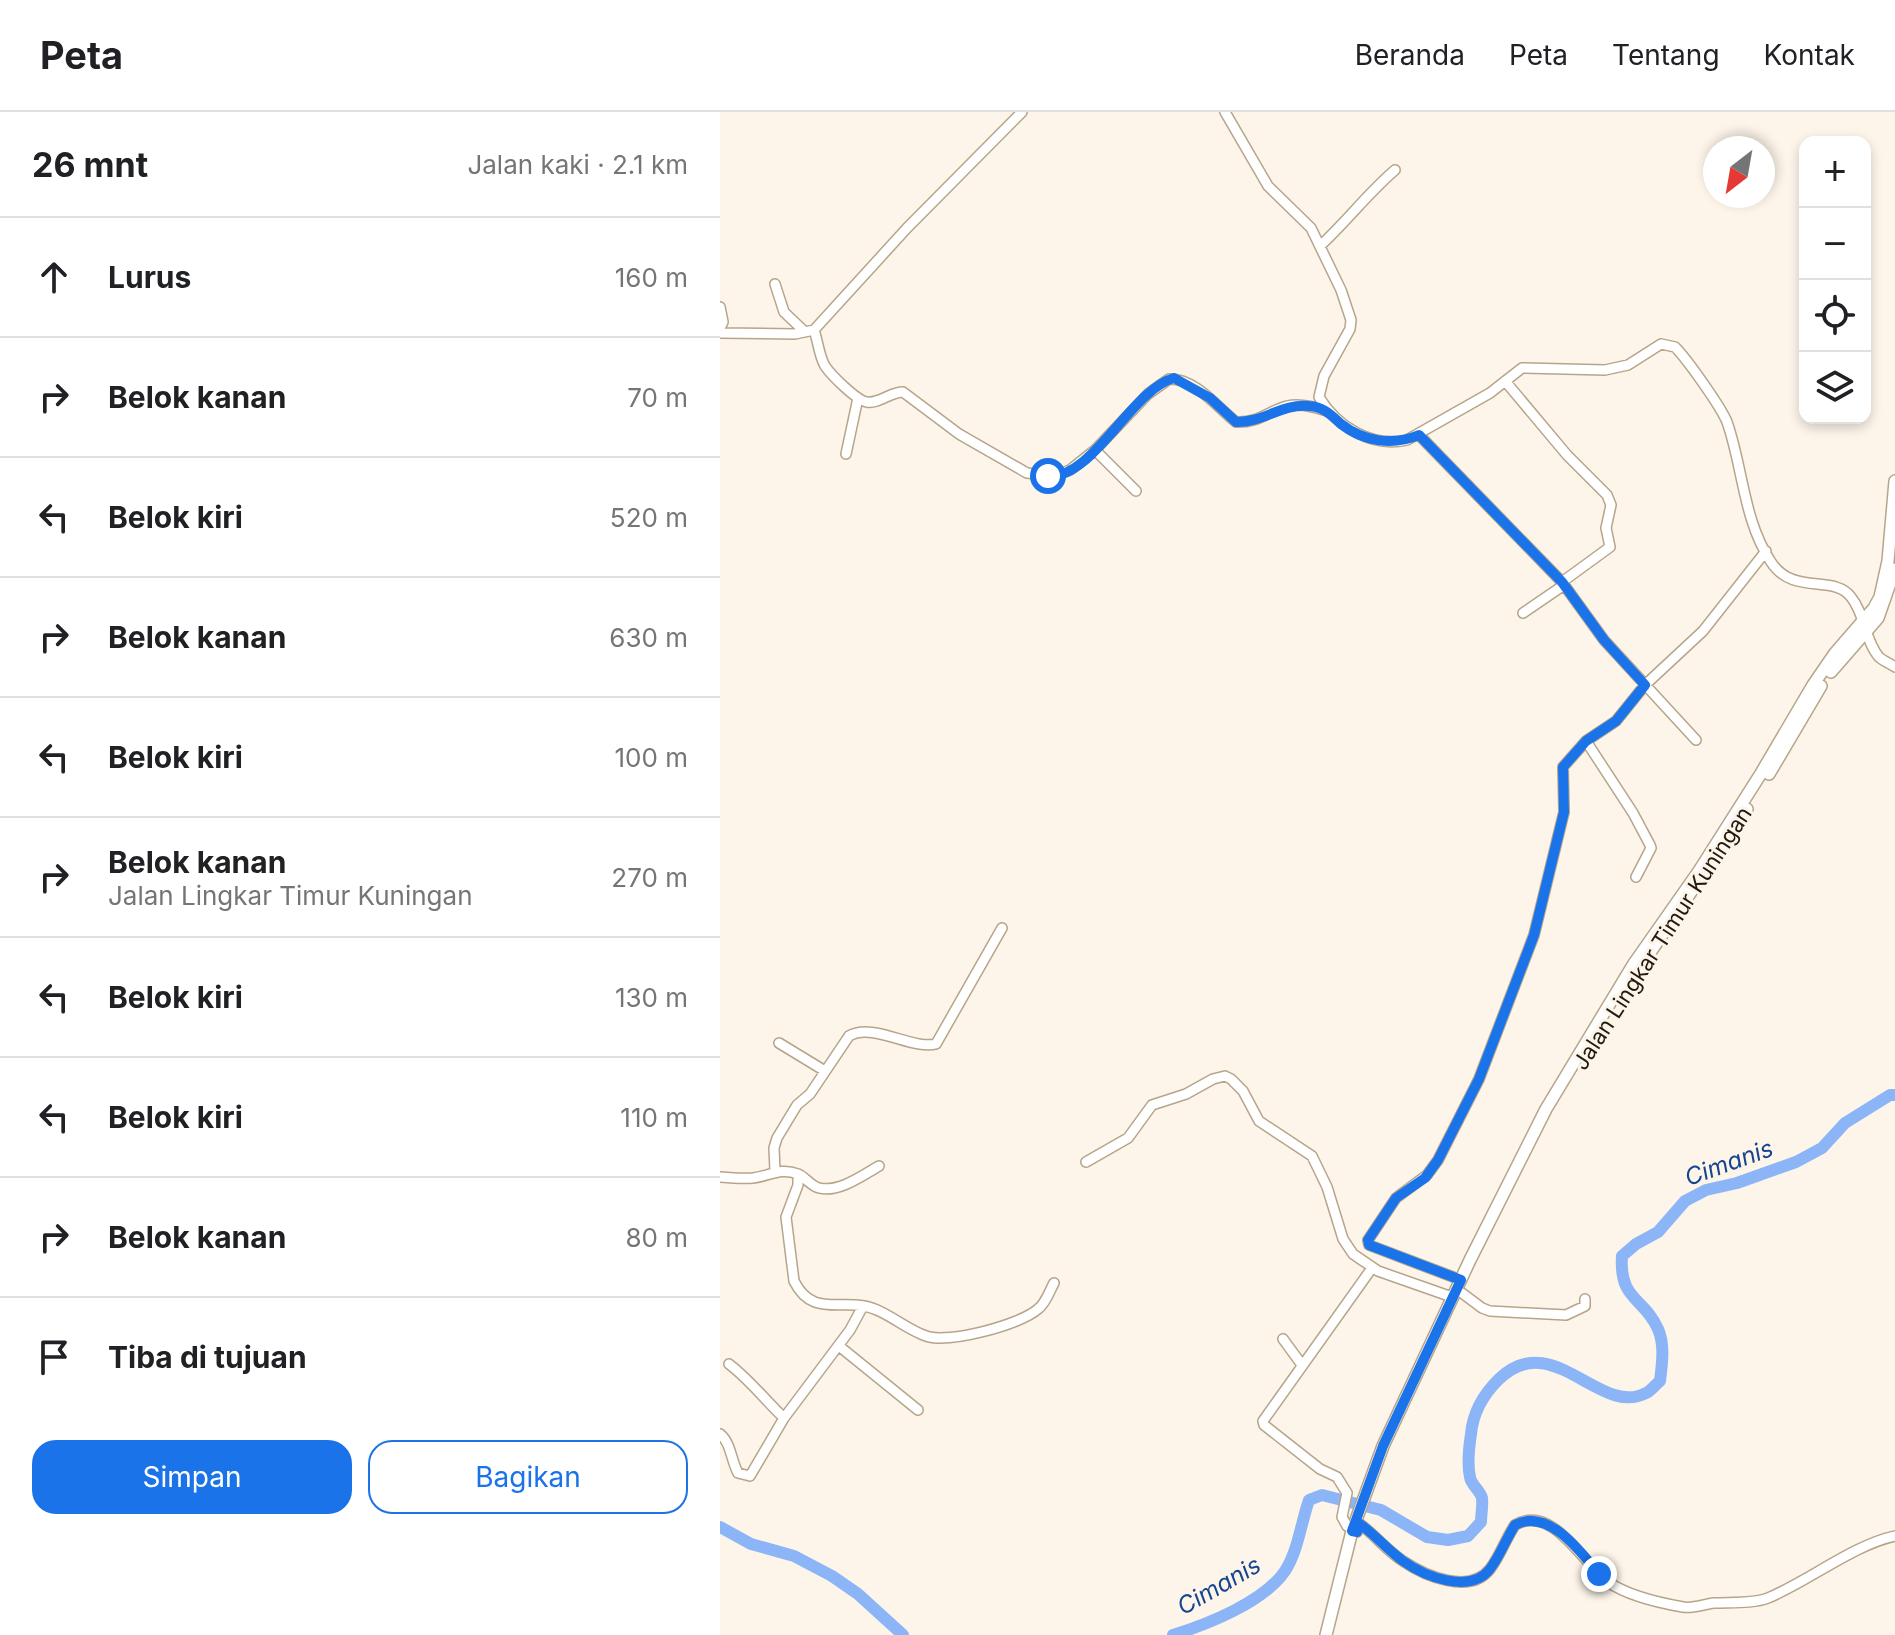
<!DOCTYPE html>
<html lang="id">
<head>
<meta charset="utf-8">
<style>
  :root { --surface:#fff; --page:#f2f2f2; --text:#202124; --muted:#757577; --line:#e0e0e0; --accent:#1a73e8 }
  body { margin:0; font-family:Inter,sans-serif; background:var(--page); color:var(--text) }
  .controls { position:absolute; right:24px; top:24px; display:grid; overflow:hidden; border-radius:16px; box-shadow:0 4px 12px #0003 }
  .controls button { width:72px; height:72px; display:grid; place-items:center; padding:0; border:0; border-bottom:2px solid var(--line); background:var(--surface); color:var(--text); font:40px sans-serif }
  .compass { position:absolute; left:983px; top:24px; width:72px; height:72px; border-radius:50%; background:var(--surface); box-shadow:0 4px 12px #0003; rotate:211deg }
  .stop { position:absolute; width:24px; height:24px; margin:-18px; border:6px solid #1a73e8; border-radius:50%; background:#fff }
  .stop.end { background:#1a73e8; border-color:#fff; box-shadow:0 2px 8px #0008 }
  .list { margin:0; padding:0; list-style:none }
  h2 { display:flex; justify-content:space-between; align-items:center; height:104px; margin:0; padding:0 32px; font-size:34px }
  h2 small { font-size:26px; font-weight:400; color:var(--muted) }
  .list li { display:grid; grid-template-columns:52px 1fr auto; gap:24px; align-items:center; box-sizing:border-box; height:120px; padding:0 32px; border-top:2px solid var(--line) }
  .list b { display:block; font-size:30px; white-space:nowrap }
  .list p { margin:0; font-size:26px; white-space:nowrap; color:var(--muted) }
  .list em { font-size:26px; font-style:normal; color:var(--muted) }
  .actions { display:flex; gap:16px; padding:24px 32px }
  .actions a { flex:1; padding:18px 0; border:2px solid var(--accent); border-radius:24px; text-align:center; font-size:28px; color:var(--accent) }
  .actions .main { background:var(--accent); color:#fff }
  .icon { flex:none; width:44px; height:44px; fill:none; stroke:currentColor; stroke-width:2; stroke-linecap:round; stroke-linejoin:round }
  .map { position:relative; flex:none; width:1175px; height:1523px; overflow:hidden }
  header { display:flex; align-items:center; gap:48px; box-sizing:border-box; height:112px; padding:0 40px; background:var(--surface); border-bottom:2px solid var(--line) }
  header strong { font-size:38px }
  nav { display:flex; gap:44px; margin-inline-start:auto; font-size:28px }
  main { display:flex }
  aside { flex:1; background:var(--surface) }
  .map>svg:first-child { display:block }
</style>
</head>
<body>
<header>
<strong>Peta</strong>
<nav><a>Beranda</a><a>Peta</a><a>Tentang</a><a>Kontak</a></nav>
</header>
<main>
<aside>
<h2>26 mnt<small>Jalan kaki · 2.1 km</small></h2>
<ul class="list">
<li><svg class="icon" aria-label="ahead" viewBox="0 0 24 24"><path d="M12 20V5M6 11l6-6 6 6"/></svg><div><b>Lurus</b></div><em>160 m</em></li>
<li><svg class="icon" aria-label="right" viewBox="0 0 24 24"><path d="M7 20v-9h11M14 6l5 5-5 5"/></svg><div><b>Belok kanan</b></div><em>70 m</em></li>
<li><svg class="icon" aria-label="left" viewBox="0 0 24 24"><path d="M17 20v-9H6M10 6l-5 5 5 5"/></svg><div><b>Belok kiri</b></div><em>520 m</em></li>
<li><svg class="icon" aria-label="right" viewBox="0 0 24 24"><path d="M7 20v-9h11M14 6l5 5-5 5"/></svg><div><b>Belok kanan</b></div><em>630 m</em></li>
<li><svg class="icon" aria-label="left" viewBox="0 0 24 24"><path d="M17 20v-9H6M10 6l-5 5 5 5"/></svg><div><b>Belok kiri</b></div><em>100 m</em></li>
<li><svg class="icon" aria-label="right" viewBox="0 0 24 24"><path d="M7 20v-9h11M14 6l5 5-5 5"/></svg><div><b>Belok kanan</b><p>Jalan Lingkar Timur Kuningan</p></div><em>270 m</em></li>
<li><svg class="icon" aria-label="left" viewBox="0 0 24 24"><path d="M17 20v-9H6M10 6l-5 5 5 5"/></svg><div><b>Belok kiri</b></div><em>130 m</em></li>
<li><svg class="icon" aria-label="left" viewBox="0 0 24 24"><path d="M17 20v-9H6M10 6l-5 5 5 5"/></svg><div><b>Belok kiri</b></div><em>110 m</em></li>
<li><svg class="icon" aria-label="right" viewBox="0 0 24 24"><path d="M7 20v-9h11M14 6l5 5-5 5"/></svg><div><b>Belok kanan</b></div><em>80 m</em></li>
<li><svg class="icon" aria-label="arrive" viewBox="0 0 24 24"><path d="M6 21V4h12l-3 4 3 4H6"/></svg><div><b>Tiba di tujuan</b></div></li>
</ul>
<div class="actions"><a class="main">Simpan</a><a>Bagikan</a></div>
</aside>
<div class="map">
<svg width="1175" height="1523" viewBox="0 0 1175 1523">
  <rect width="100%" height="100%" fill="#fdf5ea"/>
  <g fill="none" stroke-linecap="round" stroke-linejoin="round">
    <!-- river -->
    <path stroke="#8cb5f8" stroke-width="12" d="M0,1415L31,1432L74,1444L112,1464L138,1482L183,1523
      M453,1523C488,1512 544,1490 565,1459C578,1439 581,1411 589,1388L602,1383L661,1398L707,1425L728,1428L748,1424L761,1410C761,1403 763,1393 762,1386C760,1378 751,1373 750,1365C747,1352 749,1335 751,1322C753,1300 763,1283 778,1268C832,1214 880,1306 926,1281C931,1279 936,1272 940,1269C942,1252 945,1233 938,1217C924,1185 899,1189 902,1144L916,1132L938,1120L965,1089L986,1078L1017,1071L1076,1050L1102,1036L1125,1011L1170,983H1175"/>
    <defs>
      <path id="minor" d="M505,0L548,74L591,116L621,178L631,208L630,217L604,264L599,285C617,315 652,336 687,328L770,281L802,256L885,258L908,253L941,232L955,235C967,247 1001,295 1007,310C1023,355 1023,408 1051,450C1073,484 1114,462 1131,485C1145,502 1145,529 1159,545C1163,549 1171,552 1175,555
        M601,133C627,109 648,81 675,58
        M55,172L64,200L85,220
        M0,195L3,210L0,216
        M94,218C98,229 99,244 105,254C111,263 137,289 147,290C159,292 170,280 183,280L239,322L307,361L334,364L350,358L375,338L428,282L449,267C475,266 497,295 516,310C539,311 548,299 567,294C580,291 595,295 607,299
        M0,221L75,222L94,218L187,116L302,0
        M785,269L847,343L887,383L891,393L886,416L890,435L842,470
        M699,323L842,470L884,528L976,628
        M375,338L416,379
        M126,342L138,286
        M803,501L844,473
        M916,765L931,736L930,733L913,701L866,629L896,609L925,573L983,519L1046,439
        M59,931L105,959
        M366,1050L408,1026L432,993L466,982L493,967L505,964L511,967L523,979L539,1009L592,1044L607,1075L623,1127L633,1142L658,1159L732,1185
        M55,1059L54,1036L57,1026L77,993L90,982L129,924C153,910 192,938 216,932L282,816
        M78,1062C85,1065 91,1074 99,1076C119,1081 143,1063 159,1054
        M0,1065C11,1066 22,1067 33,1066C50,1064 60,1055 78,1062V1073L66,1105L74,1169C91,1203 116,1189 144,1194C166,1198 185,1217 206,1224C228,1232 300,1213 318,1197C326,1191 329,1180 334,1171
        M741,1168L649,1133L648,1128L676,1086L707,1063L718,1048L759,967L814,823L844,700L843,655L866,629
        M742,1181L762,1196L770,1199L846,1203L865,1194V1187
        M563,1227L582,1253
        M119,1234L198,1298
        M9,1252C30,1268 45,1288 64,1306
        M0,1322C11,1331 11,1348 18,1361L30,1364L64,1306L130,1218L143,1194
        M640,1412C655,1423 667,1439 683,1449C705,1464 750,1483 770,1457C780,1444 786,1426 795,1413C833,1391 864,1453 888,1470C907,1483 940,1491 963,1495C973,1497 984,1492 994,1491C1010,1490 1033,1492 1048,1486C1089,1469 1133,1433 1175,1424
        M637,1420L627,1414L622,1405L627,1381L617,1365L600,1357L544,1313L543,1309L652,1156"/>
      <path id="major" d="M1111,560L1158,506L1175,457
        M1049,662L1101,574
        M927,845L1027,697
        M606,1523L632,1419L663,1334L750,1148L826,997L913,853L979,759L1040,663L1093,573L1115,541L1154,496L1160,485L1168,449L1175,369"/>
    </defs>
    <!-- minor casing -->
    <use href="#minor" stroke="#b6a58a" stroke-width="12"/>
    <!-- major casing -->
    <use href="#major" stroke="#b6a58a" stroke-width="14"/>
    <!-- minor -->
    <use href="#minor" stroke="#fff" stroke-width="9"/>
    <!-- major -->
    <use href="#major" stroke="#fff" stroke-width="11"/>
  </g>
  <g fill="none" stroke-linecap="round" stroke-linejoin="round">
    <!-- route -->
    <path stroke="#1a73e8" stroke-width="10" d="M328,364C372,368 412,277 454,266L490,286L516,310C543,311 562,291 589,294C604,295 611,303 621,312C644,330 673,334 699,323L842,470L884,528L925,573L896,609L866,629L843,655L844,700L814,823L759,967L718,1048L705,1066L676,1086L648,1128L649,1133L741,1168L663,1334L632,1419L637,1420L640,1412C655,1423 668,1438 683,1449C704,1464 750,1483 770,1457C780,1444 786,1427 795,1413C828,1395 861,1440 879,1462"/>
  </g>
  <g text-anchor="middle" stroke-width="6" stroke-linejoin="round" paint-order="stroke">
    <!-- street labels -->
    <g font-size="22" fill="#211a10" stroke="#fdf5ea">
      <text transform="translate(942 826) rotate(-57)" y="8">Jalan Lingkar Timur Kuningan</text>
    </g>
    <!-- water labels -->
    <g font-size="24" font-style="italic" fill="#154591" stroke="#fdf5ea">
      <text transform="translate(1009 1051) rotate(-20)" y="8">Cimanis</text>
      <text transform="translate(499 1474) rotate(-30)" y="8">Cimanis</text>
    </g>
  </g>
</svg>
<div class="controls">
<button>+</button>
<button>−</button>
<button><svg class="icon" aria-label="locate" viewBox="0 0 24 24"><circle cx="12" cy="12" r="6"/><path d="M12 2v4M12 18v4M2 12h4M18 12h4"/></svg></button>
<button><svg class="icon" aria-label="layers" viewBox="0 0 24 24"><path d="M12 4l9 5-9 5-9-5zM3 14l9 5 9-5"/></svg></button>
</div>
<svg class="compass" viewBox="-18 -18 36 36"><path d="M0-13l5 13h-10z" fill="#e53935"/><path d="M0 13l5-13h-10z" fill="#757577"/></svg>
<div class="stop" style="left:328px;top:364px"></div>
<div class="stop end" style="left:879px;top:1462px"></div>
</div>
</main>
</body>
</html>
